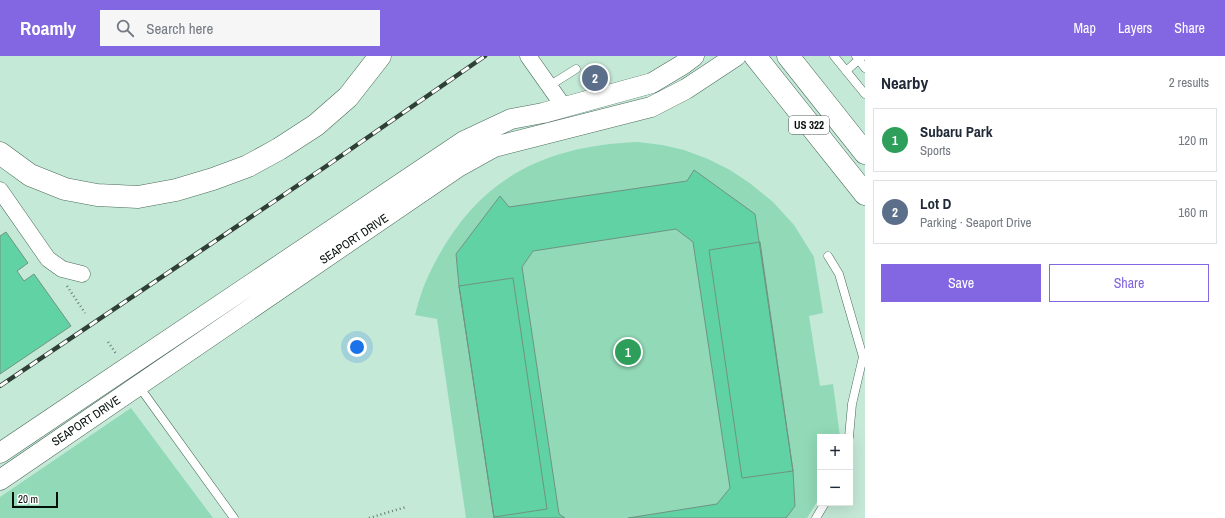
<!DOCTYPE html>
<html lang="en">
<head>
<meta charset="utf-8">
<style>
  :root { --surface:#fff; --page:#f6f6f7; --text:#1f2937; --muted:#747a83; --line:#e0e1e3; --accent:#8366e1 }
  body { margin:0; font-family:"Archivo Narrow",sans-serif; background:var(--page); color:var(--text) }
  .controls { position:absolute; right:12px; bottom:12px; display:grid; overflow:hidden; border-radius:0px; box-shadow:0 4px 16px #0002 }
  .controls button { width:36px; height:36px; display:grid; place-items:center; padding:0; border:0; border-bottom:1px solid var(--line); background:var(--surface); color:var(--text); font:20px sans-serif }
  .scale { position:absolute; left:12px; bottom:10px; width:46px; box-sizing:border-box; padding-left:4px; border:2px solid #040f09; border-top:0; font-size:11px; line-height:14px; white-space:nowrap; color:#040f09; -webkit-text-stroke:3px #fff; paint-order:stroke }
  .you { position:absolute; left:357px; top:291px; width:14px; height:14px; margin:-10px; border:3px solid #fff; border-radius:50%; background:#1a73e8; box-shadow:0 0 0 6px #1a73e833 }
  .badge { display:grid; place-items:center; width:26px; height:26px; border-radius:50%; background:var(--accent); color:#fff; font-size:13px; font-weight:700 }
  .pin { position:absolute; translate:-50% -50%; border:2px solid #fff; box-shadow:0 1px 4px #0006 }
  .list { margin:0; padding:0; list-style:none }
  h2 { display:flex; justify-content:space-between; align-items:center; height:52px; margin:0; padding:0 16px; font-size:17px }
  h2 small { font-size:13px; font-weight:400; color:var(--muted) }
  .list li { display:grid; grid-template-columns:26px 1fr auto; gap:12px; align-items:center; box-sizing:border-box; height:64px; margin:0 8px 8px; padding:0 8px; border:1px solid var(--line); border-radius:0px }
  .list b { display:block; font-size:15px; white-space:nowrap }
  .list p { margin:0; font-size:13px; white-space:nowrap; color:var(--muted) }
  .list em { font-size:13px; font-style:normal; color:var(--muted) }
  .actions { display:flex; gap:8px; padding:12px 16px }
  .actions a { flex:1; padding:9px 0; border:1px solid var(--accent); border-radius:0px; text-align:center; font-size:14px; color:var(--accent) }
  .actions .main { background:var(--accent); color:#fff }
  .icon { flex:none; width:22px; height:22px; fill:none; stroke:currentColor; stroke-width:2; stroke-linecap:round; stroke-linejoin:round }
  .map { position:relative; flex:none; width:865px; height:462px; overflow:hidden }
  header { display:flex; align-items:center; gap:24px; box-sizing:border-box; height:56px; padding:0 20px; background:var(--accent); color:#fff }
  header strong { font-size:19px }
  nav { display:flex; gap:22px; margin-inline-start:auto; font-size:14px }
  .search { width:280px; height:36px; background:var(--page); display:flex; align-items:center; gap:10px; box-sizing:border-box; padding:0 14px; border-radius:0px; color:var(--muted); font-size:15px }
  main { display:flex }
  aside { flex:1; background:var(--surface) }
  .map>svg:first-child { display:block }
</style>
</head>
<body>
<header>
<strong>Roamly</strong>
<div class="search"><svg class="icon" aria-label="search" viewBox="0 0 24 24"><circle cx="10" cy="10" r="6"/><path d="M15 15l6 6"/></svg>Search here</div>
<nav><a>Map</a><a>Layers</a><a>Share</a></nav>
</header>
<main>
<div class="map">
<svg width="865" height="462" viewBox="0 0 865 462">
  <rect width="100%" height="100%" fill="#c5e9d7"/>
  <!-- green -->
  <path fill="#91d9b7" d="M638,86L662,89L684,94L708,103L730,114L751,128L773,146L794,169L814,201L823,257L809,260L820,330L833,328L840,381H820V441L807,462H466L437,263L415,259C418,248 421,236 426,225C469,129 535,90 638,86Z
    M131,352L213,462H0V441Z"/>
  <!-- building -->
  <path fill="#60d2a3" stroke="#719382" d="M694,114L755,158L793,415L795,450L786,462H628L717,448L730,432L693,186L676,173L533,195L522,211L559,458L565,462H494L459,230L456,198L500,140L509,151L687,125Z
    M6,176L28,207L17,215L24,225L34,218L71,270L0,318V180Z
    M760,186L793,415L742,422L709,194Z
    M513,222L547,453L494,461L459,230Z"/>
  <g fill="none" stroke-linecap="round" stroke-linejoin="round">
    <defs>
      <path id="service" d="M834,0L865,38
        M856,0L865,12
        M846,15L863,0
        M549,30L576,13
        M828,200L839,218L863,301
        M138,329L234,462
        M849,381L852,348L863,301L865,300
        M816,462L825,447"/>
      <path id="minor" d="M528,0L564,51
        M0,134L48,203L62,213L82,218"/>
      <path id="tertiary" d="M0,397L464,85L511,63L543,57L652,27L682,9L694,0
        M0,424L458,111L494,91L651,51L686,33L736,0"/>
      <path id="motorway" d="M755,0L865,138
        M788,0L865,97
        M0,97L30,119L65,133L97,139L138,141L176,134L213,123L248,110L279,93L316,69L348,41L380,0"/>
    </defs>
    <!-- service casing -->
    <use href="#service" stroke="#4b6b5b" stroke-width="9"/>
    <!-- minor casing -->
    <use href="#minor" stroke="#4b6b5b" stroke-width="17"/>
    <!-- tertiary casing -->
    <use href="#tertiary" stroke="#4b6b5b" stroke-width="21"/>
    <!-- motorway casing -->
    <use href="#motorway" stroke="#4b6b5b" stroke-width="23"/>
    <!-- path -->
    <path stroke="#657d71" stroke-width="2.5" stroke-dasharray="1 3" stroke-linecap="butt" d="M67,230L85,257
      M108,286L117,299
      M369,462L406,451"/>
    <!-- service -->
    <use href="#service" stroke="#fff" stroke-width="8"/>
    <!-- minor -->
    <use href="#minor" stroke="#fff" stroke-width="16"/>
    <!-- tertiary -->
    <use href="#tertiary" stroke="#fff" stroke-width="20"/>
    <!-- motorway -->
    <use href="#motorway" stroke="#fff" stroke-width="22"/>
    <defs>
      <path id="rail" d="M0,330L325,111L485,0"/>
    </defs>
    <!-- rail casing -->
    <use href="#rail" stroke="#2f4037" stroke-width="4.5"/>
    <!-- rail -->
    <use href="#rail" stroke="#fff" stroke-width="3" stroke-dasharray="9" stroke-linecap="butt"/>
  </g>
  <g text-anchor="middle" stroke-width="3" stroke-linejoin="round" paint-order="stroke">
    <!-- shield labels -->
    <rect fill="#fff" stroke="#4f5753" stroke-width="1" x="789" y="60" width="40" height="18" rx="3"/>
    <g font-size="11" font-weight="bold" fill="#040f09">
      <text x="809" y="73">US 322</text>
    </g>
    <!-- street labels -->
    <g font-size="12" fill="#040f09" stroke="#fff">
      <text transform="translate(354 183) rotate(-34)" y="4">SEAPORT DRIVE</text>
      <text transform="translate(86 365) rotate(-34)" y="4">SEAPORT DRIVE</text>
    </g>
  </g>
</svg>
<div class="controls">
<button>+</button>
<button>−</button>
</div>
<div class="scale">20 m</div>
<div class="you"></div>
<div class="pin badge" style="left:628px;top:296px;background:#2e9e5b">1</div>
<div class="pin badge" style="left:595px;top:22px;background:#5c6f8a">2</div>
</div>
<aside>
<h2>Nearby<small>2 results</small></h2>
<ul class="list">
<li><span class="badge" style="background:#2e9e5b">1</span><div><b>Subaru Park</b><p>Sports</p></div><em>120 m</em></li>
<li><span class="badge" style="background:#5c6f8a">2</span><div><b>Lot D</b><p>Parking · Seaport Drive</p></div><em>160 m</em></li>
</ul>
<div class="actions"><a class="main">Save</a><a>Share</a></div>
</aside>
</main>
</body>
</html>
